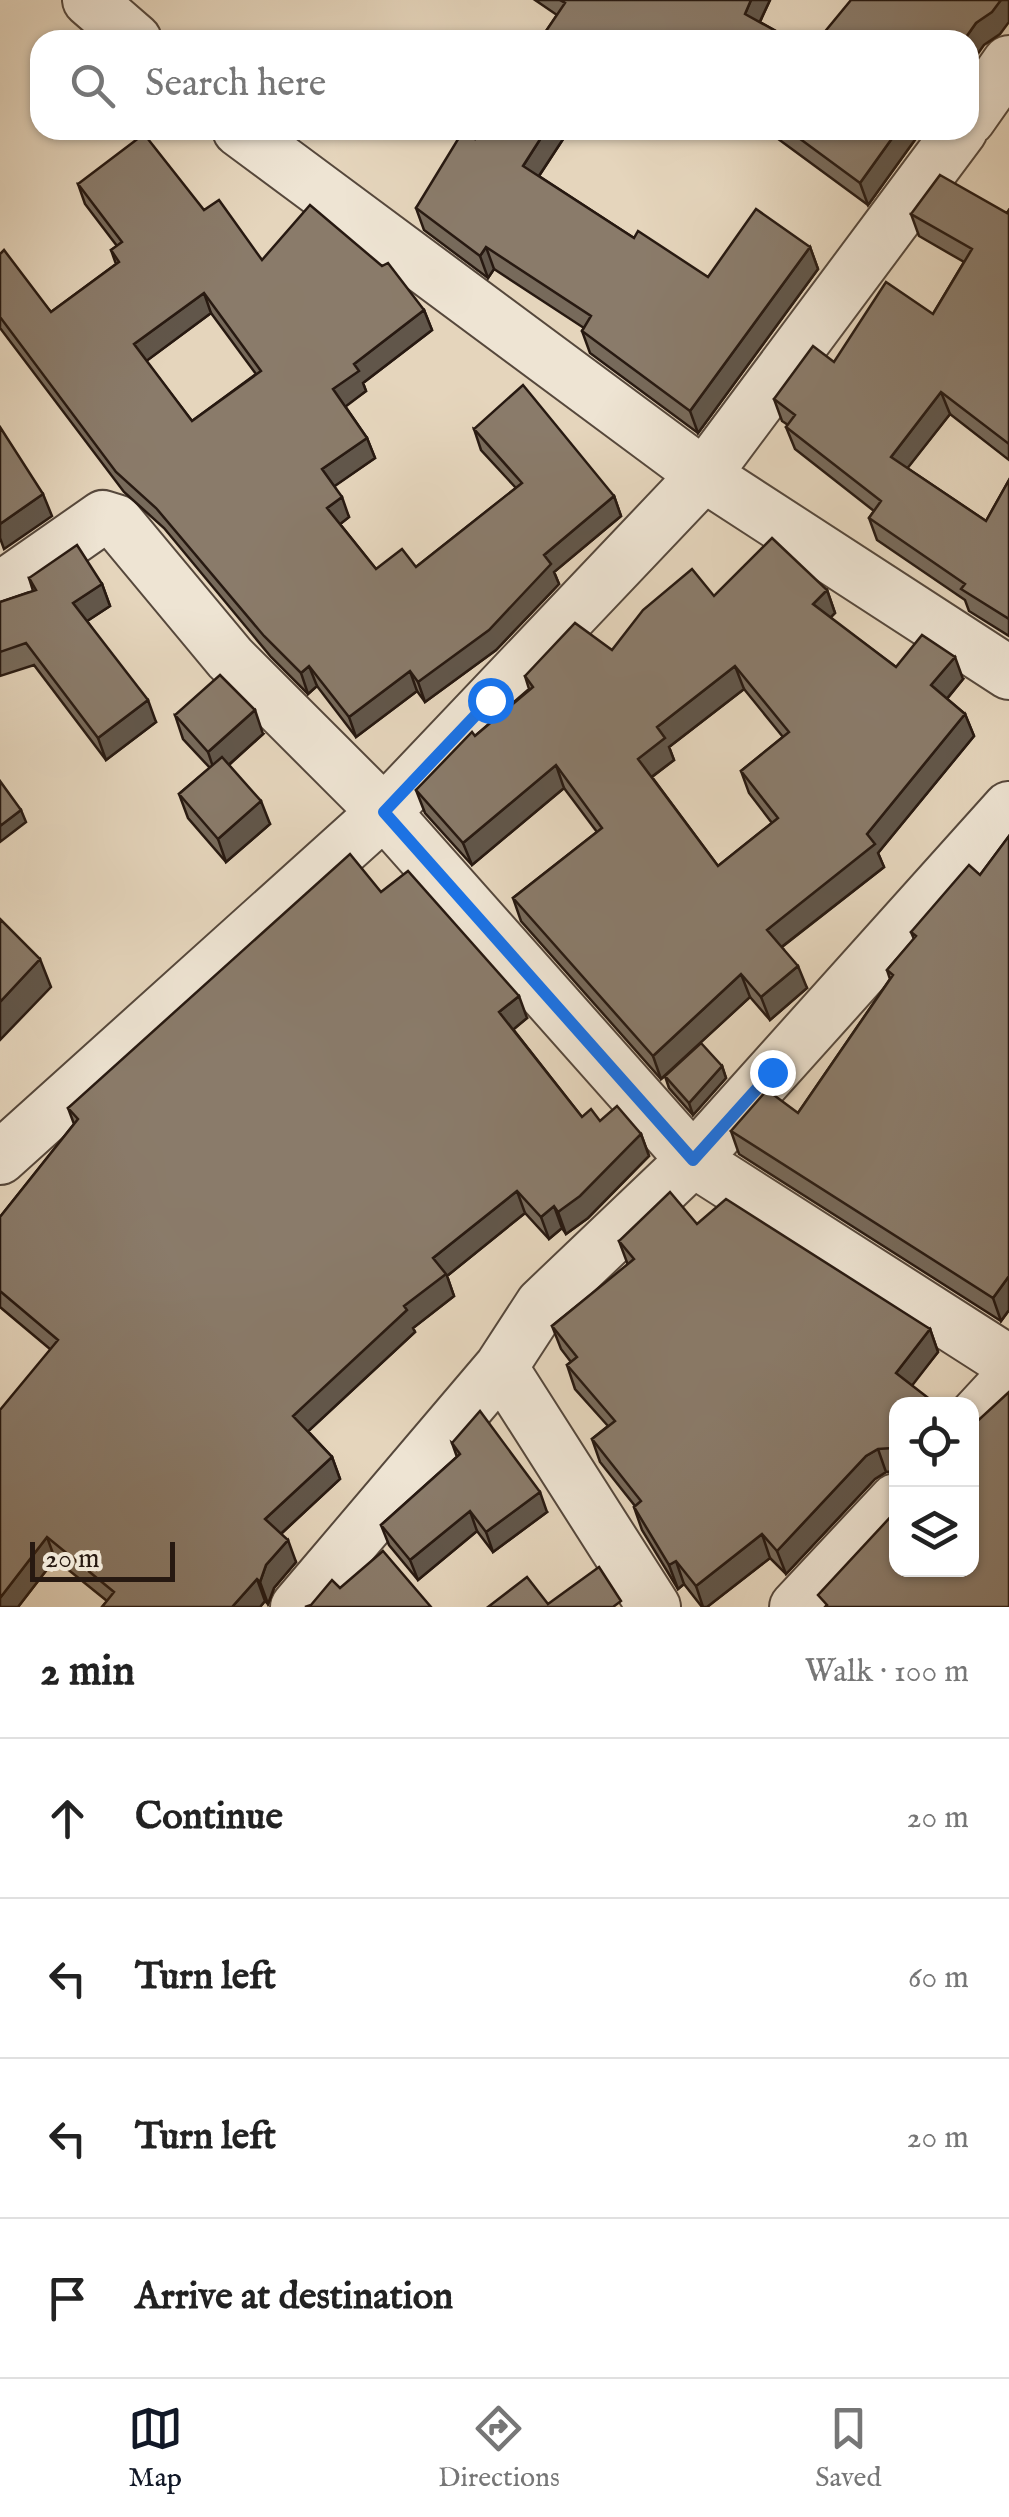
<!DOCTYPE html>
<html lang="en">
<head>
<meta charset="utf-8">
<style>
  :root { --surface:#fff; --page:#f2f2f2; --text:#222; --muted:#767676; --line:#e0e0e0; --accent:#111827 }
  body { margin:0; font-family:"IM FELL English",serif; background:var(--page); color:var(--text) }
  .controls { position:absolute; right:30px; bottom:30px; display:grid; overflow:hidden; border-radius:20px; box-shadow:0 2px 8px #0004 }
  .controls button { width:90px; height:90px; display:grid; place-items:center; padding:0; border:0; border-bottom:2px solid var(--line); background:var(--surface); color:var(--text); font:50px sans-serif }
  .scale { position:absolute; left:30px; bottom:25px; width:145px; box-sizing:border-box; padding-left:10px; border:5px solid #271911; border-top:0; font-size:28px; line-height:35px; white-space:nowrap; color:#271911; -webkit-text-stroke:8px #eee4d3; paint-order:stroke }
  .stop { position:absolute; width:30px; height:30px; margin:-22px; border:8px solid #1a73e8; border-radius:50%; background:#fff }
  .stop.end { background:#1a73e8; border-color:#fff; box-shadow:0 2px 10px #0008 }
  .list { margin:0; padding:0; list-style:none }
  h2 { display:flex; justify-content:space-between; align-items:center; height:130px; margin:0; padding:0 40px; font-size:42px }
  h2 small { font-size:32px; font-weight:400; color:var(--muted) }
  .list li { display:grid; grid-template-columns:65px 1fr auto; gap:30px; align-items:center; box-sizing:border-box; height:160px; padding:0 40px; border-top:2px solid var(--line) }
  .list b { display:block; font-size:38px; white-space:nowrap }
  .list em { font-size:32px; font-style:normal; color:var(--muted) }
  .icon { flex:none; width:55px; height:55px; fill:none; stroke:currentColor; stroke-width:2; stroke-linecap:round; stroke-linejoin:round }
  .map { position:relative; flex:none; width:1009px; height:1607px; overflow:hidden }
  .search { position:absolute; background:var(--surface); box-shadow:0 2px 8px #0004; left:30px; right:30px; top:30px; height:110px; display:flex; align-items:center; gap:25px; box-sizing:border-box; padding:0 35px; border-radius:30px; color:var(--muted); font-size:38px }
  .sheet { height:770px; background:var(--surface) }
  nav { display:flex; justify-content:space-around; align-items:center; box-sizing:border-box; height:140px; border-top:2px solid var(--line); background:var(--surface); font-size:28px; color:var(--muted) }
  nav a { display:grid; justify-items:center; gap:5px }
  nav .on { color:var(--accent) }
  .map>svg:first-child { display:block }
</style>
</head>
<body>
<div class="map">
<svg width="1009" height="1607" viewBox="0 0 1009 1607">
  <rect width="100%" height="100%" fill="#e5d5bc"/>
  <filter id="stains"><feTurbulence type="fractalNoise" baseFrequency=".002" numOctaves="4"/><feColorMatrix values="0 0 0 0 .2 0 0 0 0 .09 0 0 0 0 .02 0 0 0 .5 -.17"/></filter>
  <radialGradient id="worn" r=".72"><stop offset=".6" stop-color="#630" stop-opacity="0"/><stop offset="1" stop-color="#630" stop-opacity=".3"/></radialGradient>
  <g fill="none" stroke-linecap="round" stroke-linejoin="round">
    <defs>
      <path id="street" d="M89,0L135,40
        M969,119L1009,62
        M239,130L704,475L1009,673
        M0,589L103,517L116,521L230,658L384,812L693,1160L1009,1362
        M0,1158L384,812L704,475L961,130
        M501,1367L654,1607
        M972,1420L1009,1380
        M297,1607L501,1367L542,1304L693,1160L1009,808
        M796,1607L896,1500"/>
    </defs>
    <!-- street casing -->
    <use href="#street" stroke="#56483c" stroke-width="56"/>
    <!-- street -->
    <use href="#street" stroke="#eee4d3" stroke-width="52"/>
  </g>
  <!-- wall -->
  <path fill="#776a5b" stroke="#271911" stroke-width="2.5" fill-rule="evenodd" d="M535,0H770L760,22L792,40H540L557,15Z
    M569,130L539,176L634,238L708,277L810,247L818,269L698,433L590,353L582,331L584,328L494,269L488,278L424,230L416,208L475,139Z
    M766,130H922L868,205Z
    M78,184L204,210L262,260L424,310L432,330L363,383L366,391L345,406L367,438L375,458L334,486L349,517L340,524L376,569L416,567L516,488L481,450L474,429L614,496L621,516L554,572L559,584L496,650L425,702L417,691L356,737L317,686L308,694L271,657L164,528L124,492L0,328V254L51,312L116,264L111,250L117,246L85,204ZM211,313L256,374L192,421L146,361Z
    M1009,210V460L950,414L907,468L986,521L1009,480V636L969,611L965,600L877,540L869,518L874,511L795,449L786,427L788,425L782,421L774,399L834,362L933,314L964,262L919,236L911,214L1007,213Z
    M29,578L102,584L110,606L87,621L156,722L106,760L34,665L0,676V602L33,591Z
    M827,590L835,613L830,618L896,667L963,679L947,699L965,714L974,736L878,853L884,867L782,947L807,988L770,1020L750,997L680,1061L722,1066L726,1078L693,1115L669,1088L665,1076L661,1079L521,921L513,898L597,832L564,788L472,865L425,813L416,790L475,736L529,689L525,676L612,650L714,596ZM744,689L783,737L741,771L749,793L772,823L718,866L652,777L674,760L669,747Z
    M175,715L263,734L229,765L270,824L226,862L188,818L179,794L210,768L183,739Z
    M1009,836V1310L1001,1321L739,1154L731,1131L798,1113L890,979L887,970L914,939L911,932L980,875Z
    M381,892L527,1018L513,1029L582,1117L641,1134L649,1156L588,1218L566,1234L562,1228L549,1239L525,1213L447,1276L454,1296L413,1328L415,1332L308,1431L332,1457L340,1479L281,1534L296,1562L274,1588L268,1604L265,1601L260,1607H102L107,1601L55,1559L18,1607H0L50,1349L0,1307V1217L74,1124L68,1108Z
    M697,1224L930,1329L938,1352L896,1404V1471L886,1472L875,1479L786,1574L770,1558L707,1607H702L684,1584L678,1589L642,1530L634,1507L635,1506L600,1462L592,1439L608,1426L575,1389L567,1365L571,1362L561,1349L552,1326L628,1265L619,1241Z
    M452,1443L547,1512L493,1552L477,1531L418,1580L389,1545L381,1525L457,1457Z"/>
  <!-- shaded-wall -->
  <path fill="#61564a" stroke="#271911" stroke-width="2.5" d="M751,0H770L753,36L745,14Z
    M1001,0H1009V22L1000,34L984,45L969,66V40H964L976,23Z
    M546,130H569L531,188L523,166Z
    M898,130H922L868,205L860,183Z
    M486,247L494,269L488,278L480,256Z
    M810,247L818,269L698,433L690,411Z
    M204,293L211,313L141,365L134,344Z
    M424,310L432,330L363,383L366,391L341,410L333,389L354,364Z
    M941,392L950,414L899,479L891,457Z
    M367,438L375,458L329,490L322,469Z
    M43,494L52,516L4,549L0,538V524Z
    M614,496L621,516L554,572L559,584L496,650L425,702L418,682L544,555Z
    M342,497L349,517L334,529L327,508Z
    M102,584L110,606L81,625L73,603Z
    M827,590L835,613L821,627L813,604Z
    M955,657L963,679L939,708L931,685Z
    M309,666L317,686L308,694L301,673Z
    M735,666L744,689L669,747L674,760L646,781L638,759L657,727Z
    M410,671L417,691L356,737L349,717Z
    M148,700L156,722L106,760L98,738Z
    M255,710L263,734L216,776L208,752Z
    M965,714L974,736L878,853L884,867L775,952L767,930L867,834Z
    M556,765L564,788L472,865L463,843Z
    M261,801L270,824L226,862L218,839Z
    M21,810L26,822L0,842V826Z
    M40,959L51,987L0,1040V1002Z
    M798,966L807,988L770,1020L761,997Z
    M741,974L750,997L661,1079L653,1056Z
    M519,996L527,1018L508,1034L499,1012Z
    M722,1066L726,1078L693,1115L689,1103Z
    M641,1134L649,1156L588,1218L566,1234L558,1212Z
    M517,1191L525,1213L447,1276L454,1296L413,1328L415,1332L301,1438L293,1416L404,1306L433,1258Z
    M554,1206L562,1228L549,1239L541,1217Z
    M1009,1276V1310L1001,1321L993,1298Z
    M930,1329L938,1352L904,1396L896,1373Z
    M878,1449L886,1472L875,1479L786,1574L777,1551L866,1456Z
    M332,1457L340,1479L273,1541L265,1519Z
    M540,1492L547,1512L493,1552L486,1532Z
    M470,1511L477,1531L418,1580L410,1560Z
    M762,1534L770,1558L707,1607H703L696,1586Z
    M47,1537L55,1559L18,1607H0V1598Z
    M288,1540L296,1562L274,1588L268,1604L260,1582L266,1565Z
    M676,1561L684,1584L678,1589L669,1565Z
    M257,1579L265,1601L260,1607H232Z"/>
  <!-- building -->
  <path fill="#8a7b6a" stroke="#271911" stroke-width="2.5" fill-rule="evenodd" d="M560,0H751L745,14L792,40H540L565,3Z
    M851,0H1001L992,12L976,23L964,40H818Z
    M481,130H546L523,166L634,238L638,231L708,277L756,209L810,247L690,411L582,331L591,316L486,247L480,256L416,208L463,131L475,139Z
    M788,130H898L860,183Z
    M144,134L204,210L219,200L262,260L310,205L382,266L388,263L424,310L354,364L359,371L333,389L367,438L322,469L342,497L327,508L376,569L402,549L416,567L522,483L474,429L523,385L614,496L544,555L551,564L489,630L418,682L410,671L349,717L309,666L301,673L264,636L156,508L116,472L0,317V254L4,250L51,312L119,262L111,250L122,242L78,184ZM204,293L261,371L192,421L134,344Z
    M940,175L1007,213L1009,210V444L941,392L891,457L986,521L1009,480V619L961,589L965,584L869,518L881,501L786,427L795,415L774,399L813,346L834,362L886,282L933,314L972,249L911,214Z
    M0,427L43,494L0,524Z
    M772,538L827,590L813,604L896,667L922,635L955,657L931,685L965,714L867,834L875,844L767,930L798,966L761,997L741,974L653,1056L513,898L602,828L556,765L463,843L416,790L472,732L475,736L533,687L525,676L575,623L612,650L643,610L692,569L714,596ZM735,666L789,732L741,771L778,818L718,866L638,759L665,738L657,727Z
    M77,545L102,584L73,603L148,700L98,738L26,643L0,652V602L36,590L29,578Z
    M220,675L255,710L208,752L175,715Z
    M222,757L261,801L218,839L179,794Z
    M0,781L21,810L0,826Z
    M1009,836V1276L993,1298L731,1131L767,1090L798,1113L893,975L887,970L916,936L911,932L969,865L980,875Z
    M350,854L381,892L408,871L519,996L499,1012L582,1117L591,1109L600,1121L617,1106L641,1134L580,1196L558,1212L554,1206L541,1217L517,1191L433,1258L446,1274L404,1306L407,1310L293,1416L332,1457L265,1519L288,1540L266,1565L260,1582L257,1579L232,1607H102L114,1592L47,1537L0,1598V1410L58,1340L0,1291V1217L78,1119L68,1108Z
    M0,919L40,959L0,1002Z
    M701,1043L722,1066L689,1103L665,1076Z
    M670,1192L697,1224L726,1199L930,1329L896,1373L936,1404H896V1449L893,1448L878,1449L866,1456L777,1551L762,1534L696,1586L676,1561L669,1565L634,1507L641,1501L592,1439L615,1421L567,1365L577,1357L552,1326L634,1259L619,1241Z
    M1009,1392V1607H825L827,1605L818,1595L896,1511V1570H972V1426Z
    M480,1411L540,1492L486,1532L470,1511L410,1560L381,1525L460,1454L452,1443Z
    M383,1551L431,1607H305L311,1605L332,1580L340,1588Z
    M599,1567L621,1601L613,1607H488L527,1577L548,1604Z"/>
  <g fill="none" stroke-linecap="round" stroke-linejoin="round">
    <!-- route -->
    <path stroke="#1a73e8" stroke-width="12" d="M490,700L384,812L693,1160L772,1072"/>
  </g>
  <rect width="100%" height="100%" filter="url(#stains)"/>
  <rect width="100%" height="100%" fill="url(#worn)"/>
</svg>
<div class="controls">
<button><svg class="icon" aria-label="locate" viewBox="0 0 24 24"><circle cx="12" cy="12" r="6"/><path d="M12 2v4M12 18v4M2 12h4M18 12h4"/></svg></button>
<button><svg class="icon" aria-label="layers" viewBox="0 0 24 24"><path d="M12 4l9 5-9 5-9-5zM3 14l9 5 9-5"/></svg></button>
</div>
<div class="scale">20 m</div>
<div class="stop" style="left:490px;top:700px"></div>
<div class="stop end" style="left:772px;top:1072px"></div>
<div class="search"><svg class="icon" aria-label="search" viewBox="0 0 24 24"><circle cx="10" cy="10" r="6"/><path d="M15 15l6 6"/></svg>Search here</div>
</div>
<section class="sheet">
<h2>2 min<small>Walk · 100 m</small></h2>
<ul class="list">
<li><svg class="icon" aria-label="ahead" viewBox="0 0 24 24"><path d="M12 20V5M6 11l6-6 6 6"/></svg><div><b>Continue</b></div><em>20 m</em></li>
<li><svg class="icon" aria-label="left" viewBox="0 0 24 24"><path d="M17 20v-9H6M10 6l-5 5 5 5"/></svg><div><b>Turn left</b></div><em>60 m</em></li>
<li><svg class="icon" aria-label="left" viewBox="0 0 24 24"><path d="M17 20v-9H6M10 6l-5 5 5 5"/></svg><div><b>Turn left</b></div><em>20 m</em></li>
<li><svg class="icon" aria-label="arrive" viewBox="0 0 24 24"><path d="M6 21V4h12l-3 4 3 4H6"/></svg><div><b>Arrive at destination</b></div></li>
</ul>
</section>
<nav>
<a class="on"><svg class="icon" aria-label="map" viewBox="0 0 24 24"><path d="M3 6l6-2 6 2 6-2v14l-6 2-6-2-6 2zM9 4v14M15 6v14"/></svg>Map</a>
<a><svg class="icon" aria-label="directions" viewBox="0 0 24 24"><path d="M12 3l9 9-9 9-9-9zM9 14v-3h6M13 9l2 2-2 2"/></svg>Directions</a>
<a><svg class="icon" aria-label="saved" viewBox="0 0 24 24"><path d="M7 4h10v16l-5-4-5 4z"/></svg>Saved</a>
</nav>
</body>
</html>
